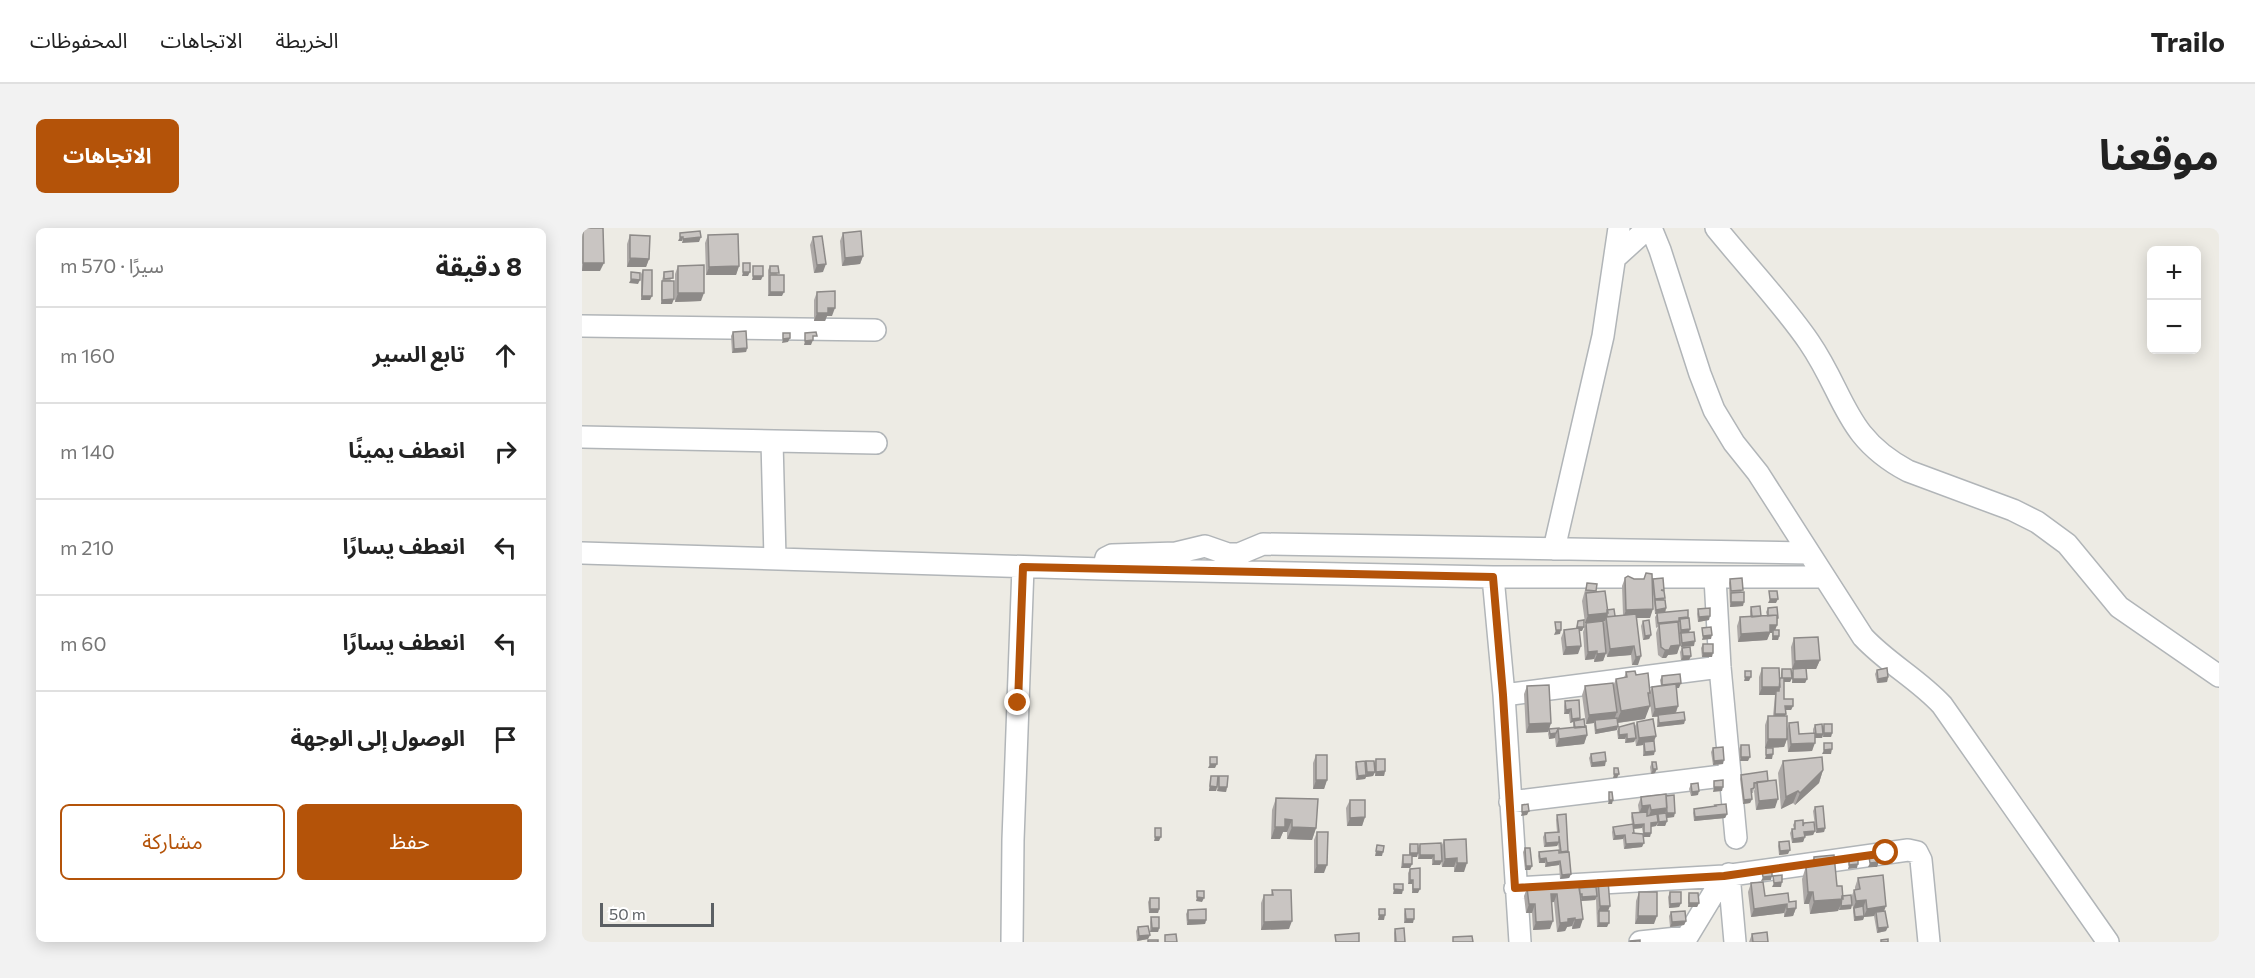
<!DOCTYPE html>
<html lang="ar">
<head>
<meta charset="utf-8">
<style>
  :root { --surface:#fff; --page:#f2f2f2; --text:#222; --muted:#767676; --line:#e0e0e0; --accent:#b45309 }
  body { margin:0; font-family:Commissioner,"Noto Sans Arabic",sans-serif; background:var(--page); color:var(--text); direction:rtl }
  .controls { position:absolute; right:18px; top:18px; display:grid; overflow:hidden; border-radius:9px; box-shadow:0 3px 15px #0003 }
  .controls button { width:54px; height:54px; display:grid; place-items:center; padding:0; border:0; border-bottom:2px solid var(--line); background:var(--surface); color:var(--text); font:30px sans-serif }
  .scale { position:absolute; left:18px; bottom:15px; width:114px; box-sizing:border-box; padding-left:6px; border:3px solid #5c6064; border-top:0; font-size:16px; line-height:21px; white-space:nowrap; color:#5c6064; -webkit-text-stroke:4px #fff; paint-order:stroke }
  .stop { position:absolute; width:18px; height:18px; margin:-14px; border:4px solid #b45309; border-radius:50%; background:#fff }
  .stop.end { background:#b45309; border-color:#fff; box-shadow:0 2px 6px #0008 }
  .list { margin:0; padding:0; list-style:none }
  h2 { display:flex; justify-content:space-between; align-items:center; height:78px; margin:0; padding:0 24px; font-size:26px }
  h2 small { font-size:20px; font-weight:400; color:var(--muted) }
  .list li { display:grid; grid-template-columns:39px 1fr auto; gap:18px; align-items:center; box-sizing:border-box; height:96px; padding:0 24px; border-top:2px solid var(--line) }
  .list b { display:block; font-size:22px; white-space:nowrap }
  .list em { font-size:20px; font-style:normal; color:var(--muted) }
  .actions { display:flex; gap:12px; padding:18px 24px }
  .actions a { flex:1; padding:14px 0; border:2px solid var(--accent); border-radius:9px; text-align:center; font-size:21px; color:var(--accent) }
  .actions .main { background:var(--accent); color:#fff }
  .icon { flex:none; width:33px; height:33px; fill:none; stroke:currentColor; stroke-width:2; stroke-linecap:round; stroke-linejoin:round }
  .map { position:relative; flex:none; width:1637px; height:714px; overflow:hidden; direction:ltr; border-radius:9px }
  header { display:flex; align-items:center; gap:36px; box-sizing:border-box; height:84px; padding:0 30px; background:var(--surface); border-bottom:2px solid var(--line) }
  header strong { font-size:28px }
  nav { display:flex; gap:33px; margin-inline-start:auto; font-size:21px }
  .intro { display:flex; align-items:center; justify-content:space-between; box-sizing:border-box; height:144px; padding:0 36px }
  h1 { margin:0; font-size:42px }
  .button { padding:15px 27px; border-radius:9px; background:var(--accent); color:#fff; font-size:21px; font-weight:700 }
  main { display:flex; gap:36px; padding:0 36px }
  aside { flex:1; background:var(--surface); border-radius:9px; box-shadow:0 3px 15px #0003 }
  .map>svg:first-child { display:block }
</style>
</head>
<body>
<header>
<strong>Trailo</strong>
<nav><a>الخريطة</a><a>الاتجاهات</a><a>المحفوظات</a></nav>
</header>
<div class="intro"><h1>موقعنا</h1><a class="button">الاتجاهات</a></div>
<main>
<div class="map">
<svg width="1637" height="714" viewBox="0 0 1637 714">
  <rect width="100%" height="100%" fill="#edebe4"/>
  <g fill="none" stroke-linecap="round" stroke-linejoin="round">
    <defs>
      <path id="minor" d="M1069,0L1078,22L1118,146L1132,182L1152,215L1176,245L1281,409C1305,435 1336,451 1360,477L1526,714
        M1134,0C1164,37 1201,76 1227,114C1264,168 1262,209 1326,243L1431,282L1455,294L1485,316L1537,379L1637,448
        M1034,29L1066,0
        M0,98L293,102
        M0,209L294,215
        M190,213L193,330
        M972,321L1021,108L1037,0
        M0,325L521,341L911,349H1242
        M521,341L524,330L530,327L594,325L623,318L646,326H657L681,316L1227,325
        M911,349L922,467L938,714
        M1133,350L1138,439L1154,610
        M922,467L1138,439
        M928,574L1148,547
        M1147,646L1153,714
        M933,660L1142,648L1326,622L1335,624L1339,632L1347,714
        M430,714L431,612L441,339
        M1058,714L1105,709
        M1102,714L1142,648"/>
    </defs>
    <!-- minor casing -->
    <use href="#minor" stroke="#b1b5b8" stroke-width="24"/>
    <!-- minor -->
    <use href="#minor" stroke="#fff" stroke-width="21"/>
  </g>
  <!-- wall -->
  <path fill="#ada9a7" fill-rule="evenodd" d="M1,0L18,43H0Z
    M261,5L281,28L278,36L260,38L258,13Z
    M48,7L67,31L64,39H45V16Z
    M126,7L157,38L154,47H124L123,15Z
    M231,9L241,44L232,45L228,17Z
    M96,38L119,73L93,74V46Z
    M188,38L196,47L200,68H186V42Z
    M61,42L68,72H59V46Z
    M82,44L90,53V76H79V57Z
    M235,64L250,88H245L243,93H232V72Z
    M151,104L165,120L164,124L150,125L149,108Z
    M1043,350L1070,353L1082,362V372L1084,380L1083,384L1106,389L1107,404L1112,418L1099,419L1098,417L1095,426L1086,427L1084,430H1080L1076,427L1074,405L1076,399L1074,400L1073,389L1075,386H1073L1071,366L1068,390H1054L1056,437H1050L1049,427L1025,429L1023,418L1024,425L1021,433L1012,434V431L1003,432L1001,404L1004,395L1021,397L1023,392V393L1003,395L1000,373L1005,355L1014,364L1025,382L1033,388L1041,387L1040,358Z
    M1148,351L1160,364L1161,378L1148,379L1147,355Z
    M1169,379L1179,388H1185L1184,384L1186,380L1196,390L1195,397L1193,402L1197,408L1196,412H1190V405H1188L1185,412L1156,414L1155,398L1158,389H1168V383Z
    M1116,381L1127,392L1116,394L1115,386Z
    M996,393L1000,403H998L996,426L981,427L979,410L982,402L994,401Z
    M1061,393L1069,407L1067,411L1061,412L1059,398Z
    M1212,410L1238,432L1234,441H1224L1225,451L1223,455H1210V450L1208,454H1202V471L1211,478L1209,482H1204L1203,488L1205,501L1207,495L1217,506L1231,505V501L1233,497L1241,499L1242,496L1250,505L1249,509H1241V507L1240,510H1233L1230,523L1206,524L1205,511L1202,519L1183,520V497L1186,488H1191L1193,467H1177V449L1180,440L1198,450H1199V445L1200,441L1210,445L1211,441H1210L1209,419Z
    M1121,416L1130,429H1120L1119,420Z
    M1100,420L1109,428L1107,432H1099L1098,424Z
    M1295,442L1306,449L1305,454L1295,455L1293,446Z
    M1044,444L1054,447L1068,461V464L1070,459L1079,458L1078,452L1080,448L1097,460H1094L1096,478L1094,485L1103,492L1102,496L1075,499V492L1076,489H1070L1067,468L1063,491L1036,495V498L1035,502L1013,506L1012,497V495L1004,496L1000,467L1003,458H1031L1034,451L1042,450Z
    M945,458L969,495L966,504L944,505L942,466Z
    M983,473L998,490V492L1005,507L1002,516L974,519L973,510L967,511L966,506L967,501L991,500V494L988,495L987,486H982V478Z
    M1055,494L1074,508L1072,513V527L1061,528V517L1054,518L1053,511L1052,514L1043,515V511H1036L1035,503L1037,499L1052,500Z
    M1159,517L1166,533H1158L1157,521Z
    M1131,520L1141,536L1131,537L1129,524Z
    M1009,526L1023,538L1009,539L1007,530Z
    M734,527L745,552L742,561H731V535Z
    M794,531L803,543L802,548H793V544L791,548L784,549L783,551L774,552L773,539L774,534L783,537L784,533L792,535Z
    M1201,533L1241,542L1237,555L1213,577L1211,575L1199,581L1196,545Z
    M1070,534L1073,545L1069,546L1068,539Z
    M1159,547L1186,553L1193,580L1174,582L1172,563L1173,560H1172L1171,565H1169L1170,571L1168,575L1161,576L1158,551Z
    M629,548L636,552L637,548L645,559L644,564L635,563L636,554L634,563H627L628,552Z
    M1109,556L1116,567L1109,568L1107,561Z
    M1084,566L1092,589L1084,590L1085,593L1083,598H1075V596L1074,598L1069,599L1068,609H1061L1060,619L1042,621L1041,611L1031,612L1030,604L1031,599L1050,596L1049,589L1050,585L1057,584L1056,577L1059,569ZM1060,600L1061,606L1052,605V601Z
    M694,570L734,600L730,612L705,611V604H701L698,611H689L690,582Z
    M768,572L783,589L780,598H765L764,580Z
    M1133,577L1145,586L1143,590L1112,593L1111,585L1112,581L1133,579Z
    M1233,579L1243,600L1242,604L1234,605L1231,583Z
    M975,587L986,623L989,646L987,650L978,651L977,637L963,639V635H957L956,628L957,624L977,622L976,616L975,618L962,619L961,609L963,605L975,604L974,592Z
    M1213,593L1233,603L1231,607L1223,608L1221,614L1210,615L1208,605L1210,601H1212L1211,597Z
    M735,604L742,645H732V612Z
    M884,611L882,644H872V639H860L859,633L858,637H850V631H836V625L835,629H830V636L828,640H819L820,631L821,627H827V620L828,616L836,620L838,616L859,619L862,612Z
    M1197,614L1206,626L1197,627L1196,618Z
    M943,620L950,638L948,642H943L941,624Z
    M1232,629L1255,658L1260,668L1269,670L1272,662H1273V659L1276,650L1302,683L1304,703L1295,705L1292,688L1282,689L1281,692L1272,693L1271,684V681L1270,674L1269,681L1257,682V680L1256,683L1228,686L1227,676H1222L1220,651L1224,638H1228Z
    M828,641L836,665H830V656H826V645Z
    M1016,652L1026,683L1025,699H1015L1014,671L1013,672L999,673L998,700L990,701V698L985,699L983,703L975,704L972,674H970L968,701L951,702L950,685H944L942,668L945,660H997L1014,659Z
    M1169,655L1183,668L1214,680L1211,688L1202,689V685L1169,689L1166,664Z
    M690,662L707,701L679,702V675L682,667H689Z
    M1057,664L1072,696H1053L1054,673Z
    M1088,664L1099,675L1097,679L1087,680L1086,669Z
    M1107,665L1117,675L1115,679H1106V669Z
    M568,670L577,681L576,685H567L566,674Z
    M823,681L831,695H822V686Z
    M606,682L624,692L623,696L605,697L604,686Z
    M1089,684L1104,693L1102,697L1088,699L1087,688Z
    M569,689L577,700L576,704H568V694Z
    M556,699L568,707L566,711L555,713L554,703Z
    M813,701L823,714H812V705Z
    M1170,706L1186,714H1167Z"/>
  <!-- shaded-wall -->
  <path fill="#8d8a88" d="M98,9H101L100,13H96Z
    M119,9L117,14L100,15L101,11Z
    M281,28L278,36L260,38L263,30Z
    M48,30L67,31L64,39H45Z
    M1,35H22L18,43H0Z
    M244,36L241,44L232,45L235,37Z
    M157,38L154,47H124L127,39Z
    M161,44H168L166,48H160Z
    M171,48H181L179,52H170Z
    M49,51L58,52L56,56L47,55Z
    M188,64H202L200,68H186Z
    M96,65H122L119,73L93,74Z
    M60,68H70L68,72H59Z
    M92,71L90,76H79L80,72Z
    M246,80H253L250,88H245L243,93H232L235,85Z
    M208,110L206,114L200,115L201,111Z
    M231,112L229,117H222L223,113Z
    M165,120L164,124L150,125L152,121Z
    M1188,371H1196L1194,375H1186Z
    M1149,374H1162L1161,378L1148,379Z
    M1084,380L1083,385L1073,386L1074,382Z
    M1071,381L1068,390H1041L1044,382Z
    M1026,385L1023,393L1003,395L1006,387Z
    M1128,388L1127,392L1116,394L1117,389Z
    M1188,397H1195L1192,405L1191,402L1190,405H1188L1185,412L1156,414L1159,406Z
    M995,399H1002L1000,403H994Z
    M1108,401L1107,405L1097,406L1099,402Z
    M974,402H979L978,406L972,407Z
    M1069,407L1067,411L1061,412L1063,408Z
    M1130,407L1129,411L1120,412L1121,408Z
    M1191,408H1197L1196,412H1190Z
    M1113,413L1112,418L1099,419L1100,415Z
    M1098,417L1095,426L1086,427L1084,430H1080L1083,422L1089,418Z
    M999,418L996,426L981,427L984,419Z
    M1052,418L1049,427L1025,429L1028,421Z
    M1015,423L1012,431L1003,432L1006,424Z
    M1024,425L1021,433L1012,434L1015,426Z
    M1121,425H1131L1130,429H1120Z
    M1059,428L1056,437H1050L1054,429Z
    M1101,428H1109L1107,432H1099Z
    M1238,432L1234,441H1210L1213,433Z
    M1163,449H1169L1167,453H1162Z
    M1306,449L1305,454L1295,455L1296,451Z
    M1200,450H1210L1208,454H1199Z
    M1211,451H1225L1223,455H1210Z
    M1099,455L1097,460L1079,461L1080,457Z
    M1180,459H1198L1195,467L1194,463L1193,467H1177Z
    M1068,478L1063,491L1034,495L1039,483Z
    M1096,478L1093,486L1070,489L1073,481Z
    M1203,478H1211L1209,482H1202Z
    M989,481L987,486H982L984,482Z
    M1035,484L1032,492H1013L1012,495L1004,496L1007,487Z
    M1193,486H1204L1202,490H1191Z
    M998,490L997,494L992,493L991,494L988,495L990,491Z
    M1103,492L1102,496L1075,499L1077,495Z
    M969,495L966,504L944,505L947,496Z
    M1036,498L1035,502L1013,506L1014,502Z
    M974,505L973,510L967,511L968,506Z
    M1242,505H1250L1249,509H1241Z
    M1045,506L1043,511H1036L1037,507Z
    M1234,506H1241L1240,510H1232Z
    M1005,507L1002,516L974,519L977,511Z
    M1074,508L1071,516L1062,514L1061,517L1054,518L1057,510Z
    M1054,510L1052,514L1043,515L1045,511Z
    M1186,511H1205L1202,519L1183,520Z
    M1233,515L1230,523L1206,524L1209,516Z
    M1250,521L1249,526H1240L1242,522Z
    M1073,523L1072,527L1061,528L1063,524Z
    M1191,526L1190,531H1183L1184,527Z
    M1159,529H1168L1166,533H1158Z
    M1142,532L1141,536L1131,537L1132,533Z
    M1024,533L1023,538L1009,539L1010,535Z
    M628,536H635L633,540H626Z
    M1071,541H1075L1073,545L1069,546Z
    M1241,542L1237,555L1213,577L1218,565Z
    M803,543L802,548H793L794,544Z
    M785,544H793L791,548L784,549L783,551L774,552L776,548L784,547Z
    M1032,546H1037L1035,550H1031Z
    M734,552H745L742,561H731Z
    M628,558L635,559L634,563H627Z
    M637,559H645L644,564L635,563Z
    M1132,559H1141L1140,563L1131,564Z
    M1117,563L1116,567L1109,568L1110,564Z
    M1216,563L1211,575L1199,581L1204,569Z
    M1170,571L1168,575L1161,576L1162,572Z
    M1196,571L1193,580L1174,582L1177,573Z
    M1027,572H1031L1030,576H1026Z
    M1068,577L1065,585L1057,586L1060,578Z
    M1085,580L1082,589L1076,586L1075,589L1066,591L1069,582Z
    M947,583L945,587L939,588L940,584Z
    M1085,585H1093L1092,589L1084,590Z
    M1145,586L1143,590L1112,593L1113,589Z
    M783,589L780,598H765L768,590Z
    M703,591L710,592L705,604H701L698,611H689L693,599Z
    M1085,593L1083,598H1075L1077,594Z
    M1076,594L1074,598L1068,599L1069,595Z
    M1062,596L1060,600L1050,601L1052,597Z
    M710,599L734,600L730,612L705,611Z
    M1243,600L1242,604L1234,605L1235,601Z
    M1233,603L1231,607L1221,608L1222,604Z
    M1062,605H1069L1068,609H1061Z
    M1043,607L1041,611L1031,612L1033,608Z
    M573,609H579L577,613H572Z
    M1223,609L1221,614L1210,615L1211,611Z
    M977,614L975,618L962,619L964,615Z
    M1062,615L1060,619L1042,621L1044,616Z
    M1208,622L1206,626L1197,627L1198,623Z
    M794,623L801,624L800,628H793Z
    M828,625H836L835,629H827Z
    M838,627H852L850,631H836Z
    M875,630L872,639H860L863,631Z
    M964,630L963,635H957L958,631Z
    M852,633H860L858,637H850Z
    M978,633L977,637L963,639L965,635Z
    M1297,634L1295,639H1286L1288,635Z
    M875,635H885L882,644H872Z
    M821,636H830L828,640H819Z
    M1276,636L1275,640L1266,641L1267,637Z
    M735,637H745L742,645H732Z
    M944,638H950L948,642H943Z
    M989,646L987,650L978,651L980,647Z
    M1190,648L1189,652L1179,653L1181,649Z
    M828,652H831L830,656H826Z
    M1200,654L1199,659H1190L1192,655Z
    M812,661L821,662L820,666H811Z
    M831,661H838L836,665H830Z
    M1226,664H1231L1227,676H1222Z
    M969,666H975L972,674L966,675Z
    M1015,668L1013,672L999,673L1000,669Z
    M615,669L622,670L620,674L614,673Z
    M1261,671L1256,683L1228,686L1232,673Z
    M1284,672L1281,680L1271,681L1274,673Z
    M1099,675L1097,679L1087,680L1088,676Z
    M1107,675H1117L1115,679H1106Z
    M947,676H953L950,685H944Z
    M1205,676L1202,685L1169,689L1172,681Z
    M1270,677L1269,681L1257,682L1259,678Z
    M1018,678H1028L1025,686L1017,683L1015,687Z
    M1304,678L1301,686L1294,684L1292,688L1282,689L1281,692L1272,693L1273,689L1282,688L1285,681Z
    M1214,680L1211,688L1202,689L1205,681Z
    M568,681H577L576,685H567Z
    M797,687H803L802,692H796Z
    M1056,688H1075L1072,696H1053Z
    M993,690L990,698L985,699L983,703L975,704L978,695L986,691Z
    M824,691H832L831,695H822Z
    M1001,691L998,700L990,701L993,692Z
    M606,692H624L623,696L605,697Z
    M710,693L707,701L679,702L682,694Z
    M971,693L968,701L951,702L954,694Z
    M1104,693L1102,697L1088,699L1090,694Z
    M1017,695H1027L1025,699H1015Z
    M1306,699L1304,703L1295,705L1296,700Z
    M570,700H577L576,704H568Z
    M568,707L566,711L555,713L557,708Z"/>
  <!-- building -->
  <path fill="#c9c5c2" stroke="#8d8a88" stroke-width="1.5" d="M1,0H21L22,35H1Z
    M118,3L119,9L101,11V9H98V5Z
    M279,3L281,28L263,30L261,5Z
    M156,6L157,38L127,39L126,7Z
    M48,7L68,8L67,31L48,30Z
    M240,8L244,36L235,37L231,9Z
    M161,35H168V44H161Z
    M122,37V65H96V38Z
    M171,38H181V48H171Z
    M188,38H196L197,45H188Z
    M61,42H70V68H60Z
    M91,43V50L82,51V44Z
    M49,44L58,45V52L49,51Z
    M188,47H202V64H188Z
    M80,53H92V71L80,72Z
    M253,63V80H246V85H235V64Z
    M164,103L165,120L152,121L151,104Z
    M234,104L235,108H231V112L223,113V105Z
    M201,105H208V110L201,111Z
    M1064,345L1070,346L1071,381L1044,382L1043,350L1046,348L1052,351H1062Z
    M1081,350L1082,362H1079L1082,363L1083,370L1073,371L1071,351Z
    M1160,350L1161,362L1149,363L1148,351Z
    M1005,355L1015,356L1014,363L1004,362Z
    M1023,363L1026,385L1006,387L1004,365Z
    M1187,363H1195L1196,371H1188Z
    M1162,364V374H1149V365Z
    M1073,372H1083L1084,380L1074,382Z
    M1178,378L1179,388L1170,389L1169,379Z
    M1195,379L1196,390L1195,391V387L1186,388V380Z
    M1128,380V388L1117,389L1116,381Z
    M1032,381L1033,388L1025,389V382Z
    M1106,382V389L1097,390V393L1076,395L1075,385Z
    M1054,386L1059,428L1054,429L1052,418L1028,421L1024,389Z
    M1195,387V397H1188V404L1159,406L1158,389Z
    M1107,390L1108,401L1099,402L1098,391Z
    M1002,392V399H995L996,393Z
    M1067,392L1069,407L1063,408L1061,393Z
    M1021,393L1024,425L1015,426V423L1006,424L1004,395Z
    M973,394H979V402H974Z
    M1096,394L1098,417L1089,418L1087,422H1083L1079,419L1077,396Z
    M1129,399L1130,407L1121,408L1120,400Z
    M997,400L999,418L984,419L982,402Z
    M1191,402H1197V408H1191Z
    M1112,404L1113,413L1100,415L1099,405Z
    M1236,409L1238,432L1213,433L1212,410Z
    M1121,416H1131V425H1121Z
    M1108,419L1109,428H1101L1100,420Z
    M1180,440H1197L1198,459H1180Z
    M1224,440L1225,451H1211V441Z
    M1305,440L1306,449L1296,451L1295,442Z
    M1200,441H1209L1210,450H1200Z
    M1053,443L1054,447L1066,445L1068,465H1066L1068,478L1039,483L1034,451L1045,449L1044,444Z
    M1163,443H1169V449H1163Z
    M1098,446L1099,455L1080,457V448Z
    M1198,450H1202V471H1211V478H1203L1204,486H1193L1194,463H1197Z
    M1031,455L1035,484L1007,487L1003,458Z
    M1094,456L1096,478L1073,481L1070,459Z
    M967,457L969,495L947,496L945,458Z
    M997,472L998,490L990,491L989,481L984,482L983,473Z
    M1102,484L1103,492L1077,495L1076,487Z
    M1186,488H1205V511H1186Z
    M1035,490L1036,498L1014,502L1013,492Z
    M1002,491L1003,499L993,500L992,493Z
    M1071,491L1074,508L1057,510L1055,494Z
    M1216,494L1217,506L1233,505V515L1209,516L1207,495Z
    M1052,495L1054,510L1045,511V506L1037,507V499Z
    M1240,496L1241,506H1234L1233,497Z
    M1242,496H1250V505H1242Z
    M1004,498L1005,507L977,511L976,501Z
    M977,500V501H976L974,505L968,506L967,501Z
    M1072,513L1073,523L1063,524L1062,514Z
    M1242,515H1250V521L1242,522Z
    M1159,517H1167L1168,529H1159Z
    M1141,519L1142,532L1132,533L1131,520Z
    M1184,520H1191V526L1184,527Z
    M1023,524L1024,533L1010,535L1009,526Z
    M734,527H745V552H734Z
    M628,529H635V536H628Z
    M1240,529L1241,542L1218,565L1216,563L1204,569L1201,533Z
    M794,531H803V543L794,544Z
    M783,533L784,547L776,548L774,534Z
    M784,533H792L793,544H785Z
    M1070,534H1074L1075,541H1071Z
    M1032,540H1036L1037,546H1032Z
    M1185,543L1186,553L1172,555V560L1169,561L1170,571L1162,572L1159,547Z
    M629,548H636L635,559L628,558Z
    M637,548H646L645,559H637Z
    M1141,552V559H1132V553Z
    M1194,552L1196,571L1177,573L1175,554Z
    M1116,555L1117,563L1110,564L1109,556Z
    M1027,564H1030L1031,572H1027Z
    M1084,566L1085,580L1069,582L1068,577L1060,578L1059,569Z
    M1092,567L1093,585H1085L1084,568Z
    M694,570L736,571L734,600L710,599V592L703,591V599H693Z
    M768,572H783V589L768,590Z
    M946,576L947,583L940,584V577Z
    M1144,576L1145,586L1113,589L1112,581L1134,578L1133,577Z
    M1241,578L1243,600L1235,601L1233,579Z
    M1065,584V588L1075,586L1076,594L1069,595V605H1062V596L1052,597L1050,585Z
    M1084,585L1085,593L1077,594L1076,586Z
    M984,586L986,623L979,624L977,608V614L964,615L963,605L977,604L975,587Z
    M1221,592V598L1222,595L1232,594L1233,603L1222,604L1223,609L1211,611L1210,601H1213V593Z
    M1051,596L1052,605H1050L1061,606L1062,615L1044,616L1043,607L1033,608L1031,599Z
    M573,600H579V609H573Z
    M735,604H746L745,637H735Z
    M884,611L885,635H875V630L863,631L862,612Z
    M1207,613L1208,622L1198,623L1197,614Z
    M859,615L860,633H852V627H838V616Z
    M828,616H836V625H828Z
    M795,617L802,618L801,624L794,623Z
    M943,620H948L950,638H944Z
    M977,622V625L987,624L989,646L980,647L978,633L965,635L964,630L958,631L957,624Z
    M821,627H830V636H821Z
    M1252,627L1255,658H1260L1261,671L1232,673L1231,664H1226L1224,638H1232V629Z
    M1296,628L1297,634L1288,635L1287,629Z
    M1276,630V636L1267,637V631Z
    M838,640V661H831V652H828V641Z
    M1190,643V648L1181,649L1180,644Z
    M1200,647V654L1192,655L1191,648Z
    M1301,647L1304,678L1285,681L1284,672L1274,673L1272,662L1278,661L1276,650Z
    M1016,652H1026L1028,678H1018Z
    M1181,654L1183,668L1206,665L1207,674L1214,673V680L1205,681V676L1172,681L1169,655Z
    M812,656H821V662L812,661Z
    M997,656L1001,691L993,692V690L986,691V694L978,695L975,666H969L971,693L954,694L953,676H947L945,660Z
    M1014,659L1015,668L1000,669V666H998L997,660Z
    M690,662H709L710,693L682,694V667H691Z
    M615,663H622V670L615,669Z
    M1057,664H1075V688H1056Z
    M1088,664H1099V675L1088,676Z
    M1107,665H1116L1117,675H1107Z
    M1269,667L1270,677L1259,678L1260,668Z
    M568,670H577V681H568Z
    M1281,678L1282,688L1273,689L1272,680Z
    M624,681V692H606V682Z
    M797,681H803V687H797Z
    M823,681H832V691H824Z
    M1017,683H1027V695H1017Z
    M1103,683L1104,693L1090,694L1089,684Z
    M1303,683L1306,699L1296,700L1294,684Z
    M569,689H577V700H570Z
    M566,698L568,707L557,708L556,699Z
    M822,700L823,714H814L813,701Z
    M1185,704L1186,714H1171L1170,706Z
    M777,705V714H754L753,707Z
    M594,706L595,714H583V707Z
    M890,708L891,714H871V709Z
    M1306,711V714H1299V712Z
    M566,712H576V714H566Z
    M1058,712V714H1048V713Z"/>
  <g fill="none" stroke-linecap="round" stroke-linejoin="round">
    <!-- route -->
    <path stroke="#b45309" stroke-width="8" d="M436,475L441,339L911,349L921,467L933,660L1142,648L1304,625"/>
  </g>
</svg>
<div class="controls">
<button>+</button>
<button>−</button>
</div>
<div class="scale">50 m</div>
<div class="stop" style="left:1304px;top:625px"></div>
<div class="stop end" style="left:436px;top:475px"></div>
</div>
<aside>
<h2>8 دقيقة<small>سيرًا · 570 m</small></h2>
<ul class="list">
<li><svg class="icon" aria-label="ahead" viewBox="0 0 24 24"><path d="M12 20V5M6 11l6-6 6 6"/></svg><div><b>تابع السير</b></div><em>160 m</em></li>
<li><svg class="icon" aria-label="right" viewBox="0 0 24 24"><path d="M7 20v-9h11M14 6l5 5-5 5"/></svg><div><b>انعطف يمينًا</b></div><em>140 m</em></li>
<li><svg class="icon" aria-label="left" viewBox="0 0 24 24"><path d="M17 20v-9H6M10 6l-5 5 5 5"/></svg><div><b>انعطف يسارًا</b></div><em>210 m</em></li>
<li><svg class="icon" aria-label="left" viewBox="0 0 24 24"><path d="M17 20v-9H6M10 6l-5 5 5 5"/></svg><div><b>انعطف يسارًا</b></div><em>60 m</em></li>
<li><svg class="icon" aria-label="arrive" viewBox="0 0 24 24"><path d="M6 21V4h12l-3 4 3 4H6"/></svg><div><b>الوصول إلى الوجهة</b></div></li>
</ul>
<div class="actions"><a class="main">حفظ</a><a>مشاركة</a></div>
</aside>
</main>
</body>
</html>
